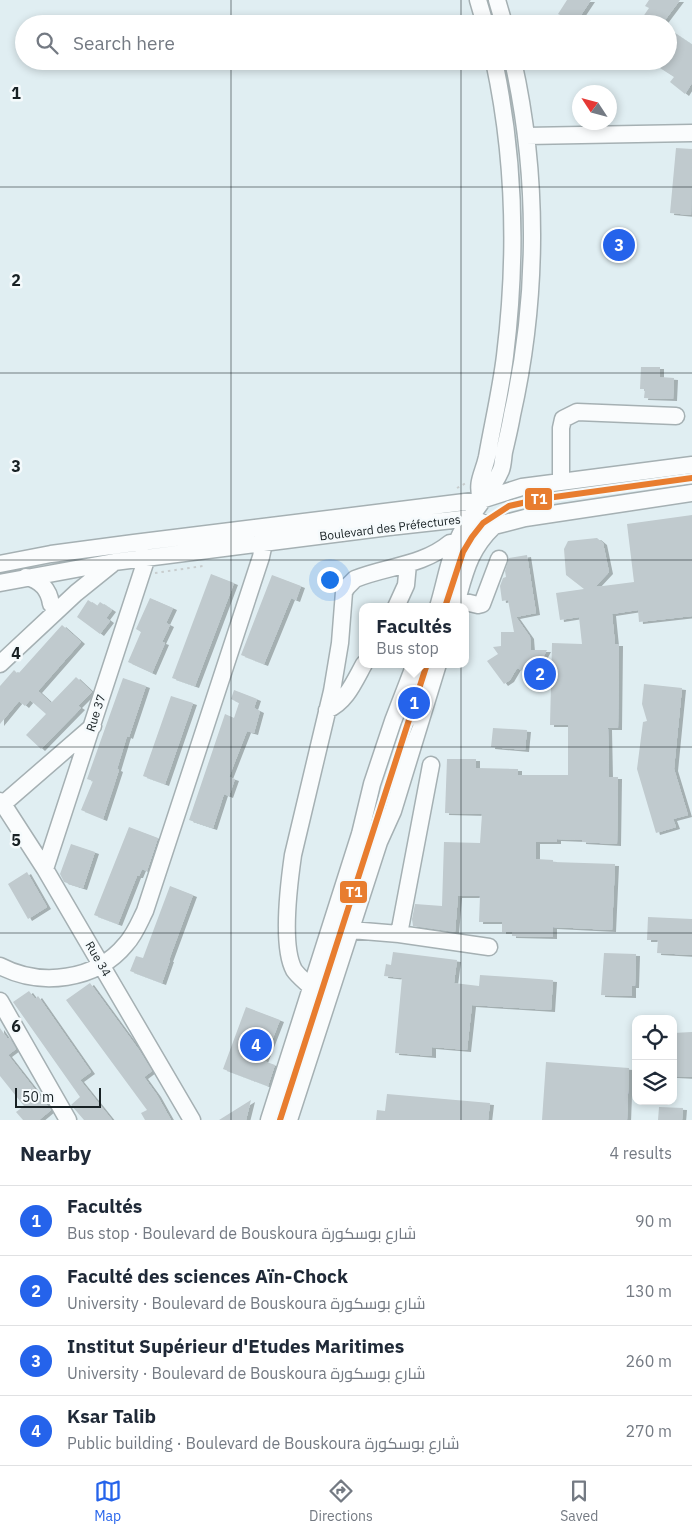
<!DOCTYPE html>
<html lang="en">
<head>
<meta charset="utf-8">
<style>
  :root { --surface:#fff; --page:#f6f6f7; --text:#1f2937; --muted:#747a83; --line:#e0e1e3; --accent:#2563eb }
  body { margin:0; font-family:"IBM Plex Sans",Cairo,sans-serif; background:var(--page); color:var(--text) }
  .controls { position:absolute; right:15px; bottom:15px; display:grid; overflow:hidden; border-radius:10px; box-shadow:0 2px 8px #0003 }
  .controls button { width:45px; height:45px; display:grid; place-items:center; padding:0; border:0; border-bottom:1px solid var(--line); background:var(--surface); color:var(--text); font:25px sans-serif }
  .compass { position:absolute; left:572px; top:85px; width:45px; height:45px; border-radius:50%; background:var(--surface); box-shadow:0 2px 8px #0003; rotate:306deg }
  .scale { position:absolute; left:15px; bottom:12px; width:86px; box-sizing:border-box; padding-left:5px; border:2px solid #182124; border-top:0; font-size:14px; line-height:18px; white-space:nowrap; color:#182124; -webkit-text-stroke:4px #f5fafc; paint-order:stroke }
  .you { position:absolute; left:329px; top:579px; width:18px; height:18px; margin:-12px; border:4px solid #fff; border-radius:50%; background:#1a73e8; box-shadow:0 0 0 8px #1a73e833 }
  .badge { display:grid; place-items:center; width:32px; height:32px; border-radius:50%; background:var(--accent); color:#fff; font-size:16px; font-weight:700 }
  .pin { position:absolute; translate:-50% -50%; border:2px solid #fff; box-shadow:0 1px 5px #0006 }
  .popup { position:absolute; left:359px; top:603px; width:110px; height:65px; box-sizing:border-box; display:grid; place-content:center; border-radius:10px; background:var(--surface); filter:drop-shadow(0 1px 4px #0005); font-size:16px; white-space:nowrap; color:var(--muted) }
  .popup b { font-size:19px; color:var(--text) }
  .popup::after { content:''; position:absolute; left:50%; top:100%; margin-left:-10px; border:10px solid transparent; border-top-color:var(--surface) }
  .list { margin:0; padding:0; list-style:none }
  h2 { display:flex; justify-content:space-between; align-items:center; height:65px; margin:0; padding:0 20px; font-size:21px }
  h2 small { font-size:16px; font-weight:400; color:var(--muted) }
  .list li { display:grid; grid-template-columns:32px 1fr auto; gap:15px; align-items:center; box-sizing:border-box; height:70px; padding:0 20px; border-top:1px solid var(--line) }
  .list b { display:block; font-size:19px; white-space:nowrap }
  .list p { margin:0; font-size:16px; white-space:nowrap; color:var(--muted) }
  .list em { font-size:16px; font-style:normal; color:var(--muted) }
  .icon { flex:none; width:28px; height:28px; fill:none; stroke:currentColor; stroke-width:2; stroke-linecap:round; stroke-linejoin:round }
  .map { position:relative; flex:none; width:692px; height:1120px; overflow:hidden }
  .search { position:absolute; background:var(--surface); box-shadow:0 2px 8px #0003; left:15px; right:15px; top:15px; height:55px; display:flex; align-items:center; gap:12px; box-sizing:border-box; padding:0 18px; border-radius:28px; color:var(--muted); font-size:19px }
  .sheet { height:345px; background:var(--surface) }
  nav { display:flex; justify-content:space-around; align-items:center; box-sizing:border-box; height:70px; border-top:1px solid var(--line); background:var(--surface); font-size:14px; color:var(--muted) }
  nav a { display:grid; justify-items:center; gap:2px }
  nav .on { color:var(--accent) }
  .map>svg:first-child { display:block }
</style>
</head>
<body>
<div class="map">
<svg width="692" height="1120" viewBox="0 0 692 1120">
  <defs>
    <filter id="shadow"><feDropShadow dx="4" dy="2" stdDeviation="0" flood-color="#0004"/></filter>
  </defs>
  <rect width="100%" height="100%" fill="#e0eef2"/>
  <!-- building -->
  <path fill="#c0cace" filter="url(#shadow)" d="M567,0H591L575,24H562L566,18L558,14Z
    M649,0H680L662,24H638L649,8L645,6Z
    M668,29L692,45V83L685,94L670,82L674,77L649,61H668Z
    M676,148L692,149L691,215L670,213Z
    M641,367H660V377L674,378L673,399L644,398L645,389H640Z
    M692,515V616L639,622L638,610L612,614L615,644H619L618,728H608L609,777H618L617,844L582,842V840L557,839V842H536V859L553,860V862L615,864L612,930L553,927V937L512,936V932H502V922H479L480,896H458L455,932L413,926L412,919L415,904L442,906L444,842L480,843L482,814L445,813L447,759H476V768L518,769V775H568V725H550L552,643L582,644L579,617L560,620L556,593L584,589L566,575L564,549L568,541L597,538L603,543L609,572L595,587L634,582L627,524Z
    M527,555L536,613L516,617L530,637L531,650H547L533,676L517,668L510,680L504,684L487,661L498,654L493,647L501,646V632H514L508,600L502,601L500,586L503,578L506,577L505,571L509,558Z
    M211,574L234,583L195,686L172,678Z
    M272,575L301,586L296,600L291,598L264,664L241,655Z
    M150,598L173,608L166,623L170,625L162,642L165,643L152,673L128,662L141,632L136,629Z
    M88,600L97,606L100,602L112,610L106,618L110,621L100,634L77,617Z
    M62,625L81,642L38,691L51,703L76,677L92,692L78,706L81,708L41,749L26,735L46,714L30,700L25,706L19,701L0,724V686L14,670L18,674Z
    M123,678L146,686L129,737L127,736L117,769L119,770L103,819L81,810L93,781L87,779Z
    M644,684L682,688L674,769L688,815L673,819L676,827L656,833L637,769L643,722L647,721L642,704Z
    M234,690L257,699L254,708L260,711L254,733L247,731L229,777L235,779L229,796L224,794L213,828L189,820L225,714L234,718L239,703L231,699Z
    M171,696L193,703L165,784L143,776Z
    M493,728L527,730L525,750L491,747Z
    M129,827L158,838L147,871L142,869L139,876H137L118,924L94,915Z
    M71,844L95,852L83,888L64,882L60,874Z
    M27,872L47,907L28,919L8,884Z
    M170,886L193,895L169,960H170L162,983L130,971L136,956L143,958Z
    M648,917L692,919V955L657,953L658,940H647Z
    M393,952L457,960L454,983L479,986L480,975L553,980L551,1010L472,1005L467,1050L432,1047V1056L395,1053L402,978L384,976L386,964L391,965Z
    M604,953L636,954L635,986H632V996L601,995Z
    M90,983L139,1050L152,1071L144,1077L157,1095L171,1120H145L141,1113L147,1110L66,1000Z
    M29,991L35,999L38,996L91,1072L80,1080L112,1120H84L71,1105L80,1097L13,1002Z
    M246,1007L280,1020L264,1061L275,1065L268,1086L223,1069Z
    M0,1028L7,1038H10L16,1049L8,1055L51,1110L39,1120H23L16,1112L24,1106L0,1076Z
    M692,1032V1077L673,1076V1033Z
    M546,1062L629,1068L627,1120H542Z
    M387,1094L490,1103L488,1120H376L377,1110L385,1111Z
    M251,1100L246,1120H219Z
    M659,1107L683,1108L682,1120H658Z"/>
  <g fill="none" stroke-linecap="round" stroke-linejoin="round">
    <defs>
      <path id="minor" d="M478,0L485,24
        M497,0L504,24
        M526,136L692,133
        M561,482V428L563,419L577,412L676,416
        M481,500C476,481 483,475 487,457C493,423 501,389 505,356C517,258 515,158 494,61
        M0,564L51,554L134,543L481,500L522,487L692,465
        M26,577C40,580 49,589 51,604
        M0,583L114,562L389,527L471,518L488,525L494,526L525,518L692,493
        M457,600L478,605L482,604L499,559
        M396,607L406,585L408,564
        M438,607C446,581 450,551 464,528C475,508 492,491 501,470C503,465 503,458 504,452C507,439 510,427 512,415C538,299 539,177 513,61
        M455,607C465,573 468,551 494,526
        M0,664L76,593L112,564
        M327,710C346,702 354,682 364,664
        M0,801L3,804L45,869L192,1120
        M3,804L93,726
        M45,869L147,557
        M351,930L399,934L431,765
        M399,934L489,947
        M0,966C40,987 96,981 126,944C135,934 139,923 145,911L261,557L264,543
        M311,987C306,982 298,976 294,970C281,946 289,883 293,855L332,691L340,643L344,592L347,587L355,579C387,566 422,566 450,543
        M0,1001L68,1120
        M269,1120L360,834L372,784L393,721L415,664
        M289,1120L379,842L393,811L438,664"/>
    </defs>
    <!-- minor casing -->
    <use href="#minor" stroke="#a5b0b3" stroke-width="19"/>
    <!-- path -->
    <path stroke="#c8cdce" stroke-width="2" stroke-dasharray="2.5 4" stroke-linecap="butt" d="M457,488L466,483
      M155,573L203,566"/>
    <!-- minor -->
    <use href="#minor" stroke="#fafcfd" stroke-width="16"/>
    <!-- tram -->
    <path stroke="#c0c4c4" stroke-width="1" d="M384,795L413,725"/>
    <defs>
      <path id="tram-1" d="M445,607L463,552L472,537L483,523L509,506L540,499L692,478
        M280,1120L427,664"/>
    </defs>
    <!-- tram-1 casing -->
    <use href="#tram-1" stroke="#f5fafc" stroke-width="10"/>
    <!-- tram-1 -->
    <use href="#tram-1" stroke="#e87d2f" stroke-width="6"/>
  </g>
  <!-- grid -->
  <path fill="none" stroke="#182124" stroke-width="1" stroke-opacity="0.55" d="M231,0V24M461,0V24M231,61V1120M461,61V1120M0,187H692M0,373H692M0,560H692M0,747H692M0,933H692"/>
  <g text-anchor="middle" stroke-width="5" stroke-linejoin="round" paint-order="stroke">
    <!-- street labels -->
    <g font-size="12" fill="#182124" stroke="#f5fafc">
      <text transform="translate(390 528) rotate(-7)" y="4">Boulevard des Préfectures</text>
      <text transform="translate(96 713) rotate(-72)" y="4">Rue 37</text>
      <text transform="translate(98 959) rotate(60)" y="4">Rue 34</text>
    </g>
  </g>
  <g font-size="16" text-anchor="middle" font-weight="bold" fill="#182124" stroke="#f5fafc" stroke-width="5" stroke-linejoin="round" paint-order="stroke">
    <text x="16" y="99">1</text>
    <text x="16" y="286">2</text>
    <text x="16" y="472">3</text>
    <text x="16" y="659">4</text>
    <text x="16" y="846">5</text>
    <text x="16" y="1032">6</text>
  </g>
  <g stroke="#f5fafc" stroke-width="2">
    <rect x="524" y="487" width="29" height="24" rx="5" fill="#e87d2f"/>
    <rect x="339" y="880" width="29" height="24" rx="5" fill="#e87d2f"/>
  </g>
  <g font-size="14" text-anchor="middle" font-weight="bold" fill="#fff">
    <text x="539" y="504">T1</text>
    <text x="354" y="897">T1</text>
  </g>
</svg>
<div class="controls">
<button><svg class="icon" aria-label="locate" viewBox="0 0 24 24"><circle cx="12" cy="12" r="6"/><path d="M12 2v4M12 18v4M2 12h4M18 12h4"/></svg></button>
<button><svg class="icon" aria-label="layers" viewBox="0 0 24 24"><path d="M12 4l9 5-9 5-9-5zM3 14l9 5 9-5"/></svg></button>
</div>
<svg class="compass" viewBox="-18 -18 36 36"><path d="M0-13l5 13h-10z" fill="#e53935"/><path d="M0 13l5-13h-10z" fill="#747a83"/></svg>
<div class="scale">50 m</div>
<div class="you"></div>
<div class="pin badge" style="left:414px;top:703px">1</div>
<div class="popup"><b>Facultés</b>Bus stop</div>
<div class="pin badge" style="left:540px;top:674px">2</div>
<div class="pin badge" style="left:619px;top:245px">3</div>
<div class="pin badge" style="left:256px;top:1045px">4</div>
<div class="search"><svg class="icon" aria-label="search" viewBox="0 0 24 24"><circle cx="10" cy="10" r="6"/><path d="M15 15l6 6"/></svg>Search here</div>
</div>
<section class="sheet">
<h2>Nearby<small>4 results</small></h2>
<ul class="list">
<li><span class="badge">1</span><div><b>Facultés</b><p>Bus stop · Boulevard de Bouskoura شارع بوسكورة</p></div><em>90 m</em></li>
<li><span class="badge">2</span><div><b>Faculté des sciences Aïn-Chock</b><p>University · Boulevard de Bouskoura شارع بوسكورة</p></div><em>130 m</em></li>
<li><span class="badge">3</span><div><b>Institut Supérieur d'Etudes Maritimes</b><p>University · Boulevard de Bouskoura شارع بوسكورة</p></div><em>260 m</em></li>
<li><span class="badge">4</span><div><b>Ksar Talib</b><p>Public building · Boulevard de Bouskoura شارع بوسكورة</p></div><em>270 m</em></li>
</ul>
</section>
<nav>
<a class="on"><svg class="icon" aria-label="map" viewBox="0 0 24 24"><path d="M3 6l6-2 6 2 6-2v14l-6 2-6-2-6 2zM9 4v14M15 6v14"/></svg>Map</a>
<a><svg class="icon" aria-label="directions" viewBox="0 0 24 24"><path d="M12 3l9 9-9 9-9-9zM9 14v-3h6M13 9l2 2-2 2"/></svg>Directions</a>
<a><svg class="icon" aria-label="saved" viewBox="0 0 24 24"><path d="M7 4h10v16l-5-4-5 4z"/></svg>Saved</a>
</nav>
</body>
</html>
